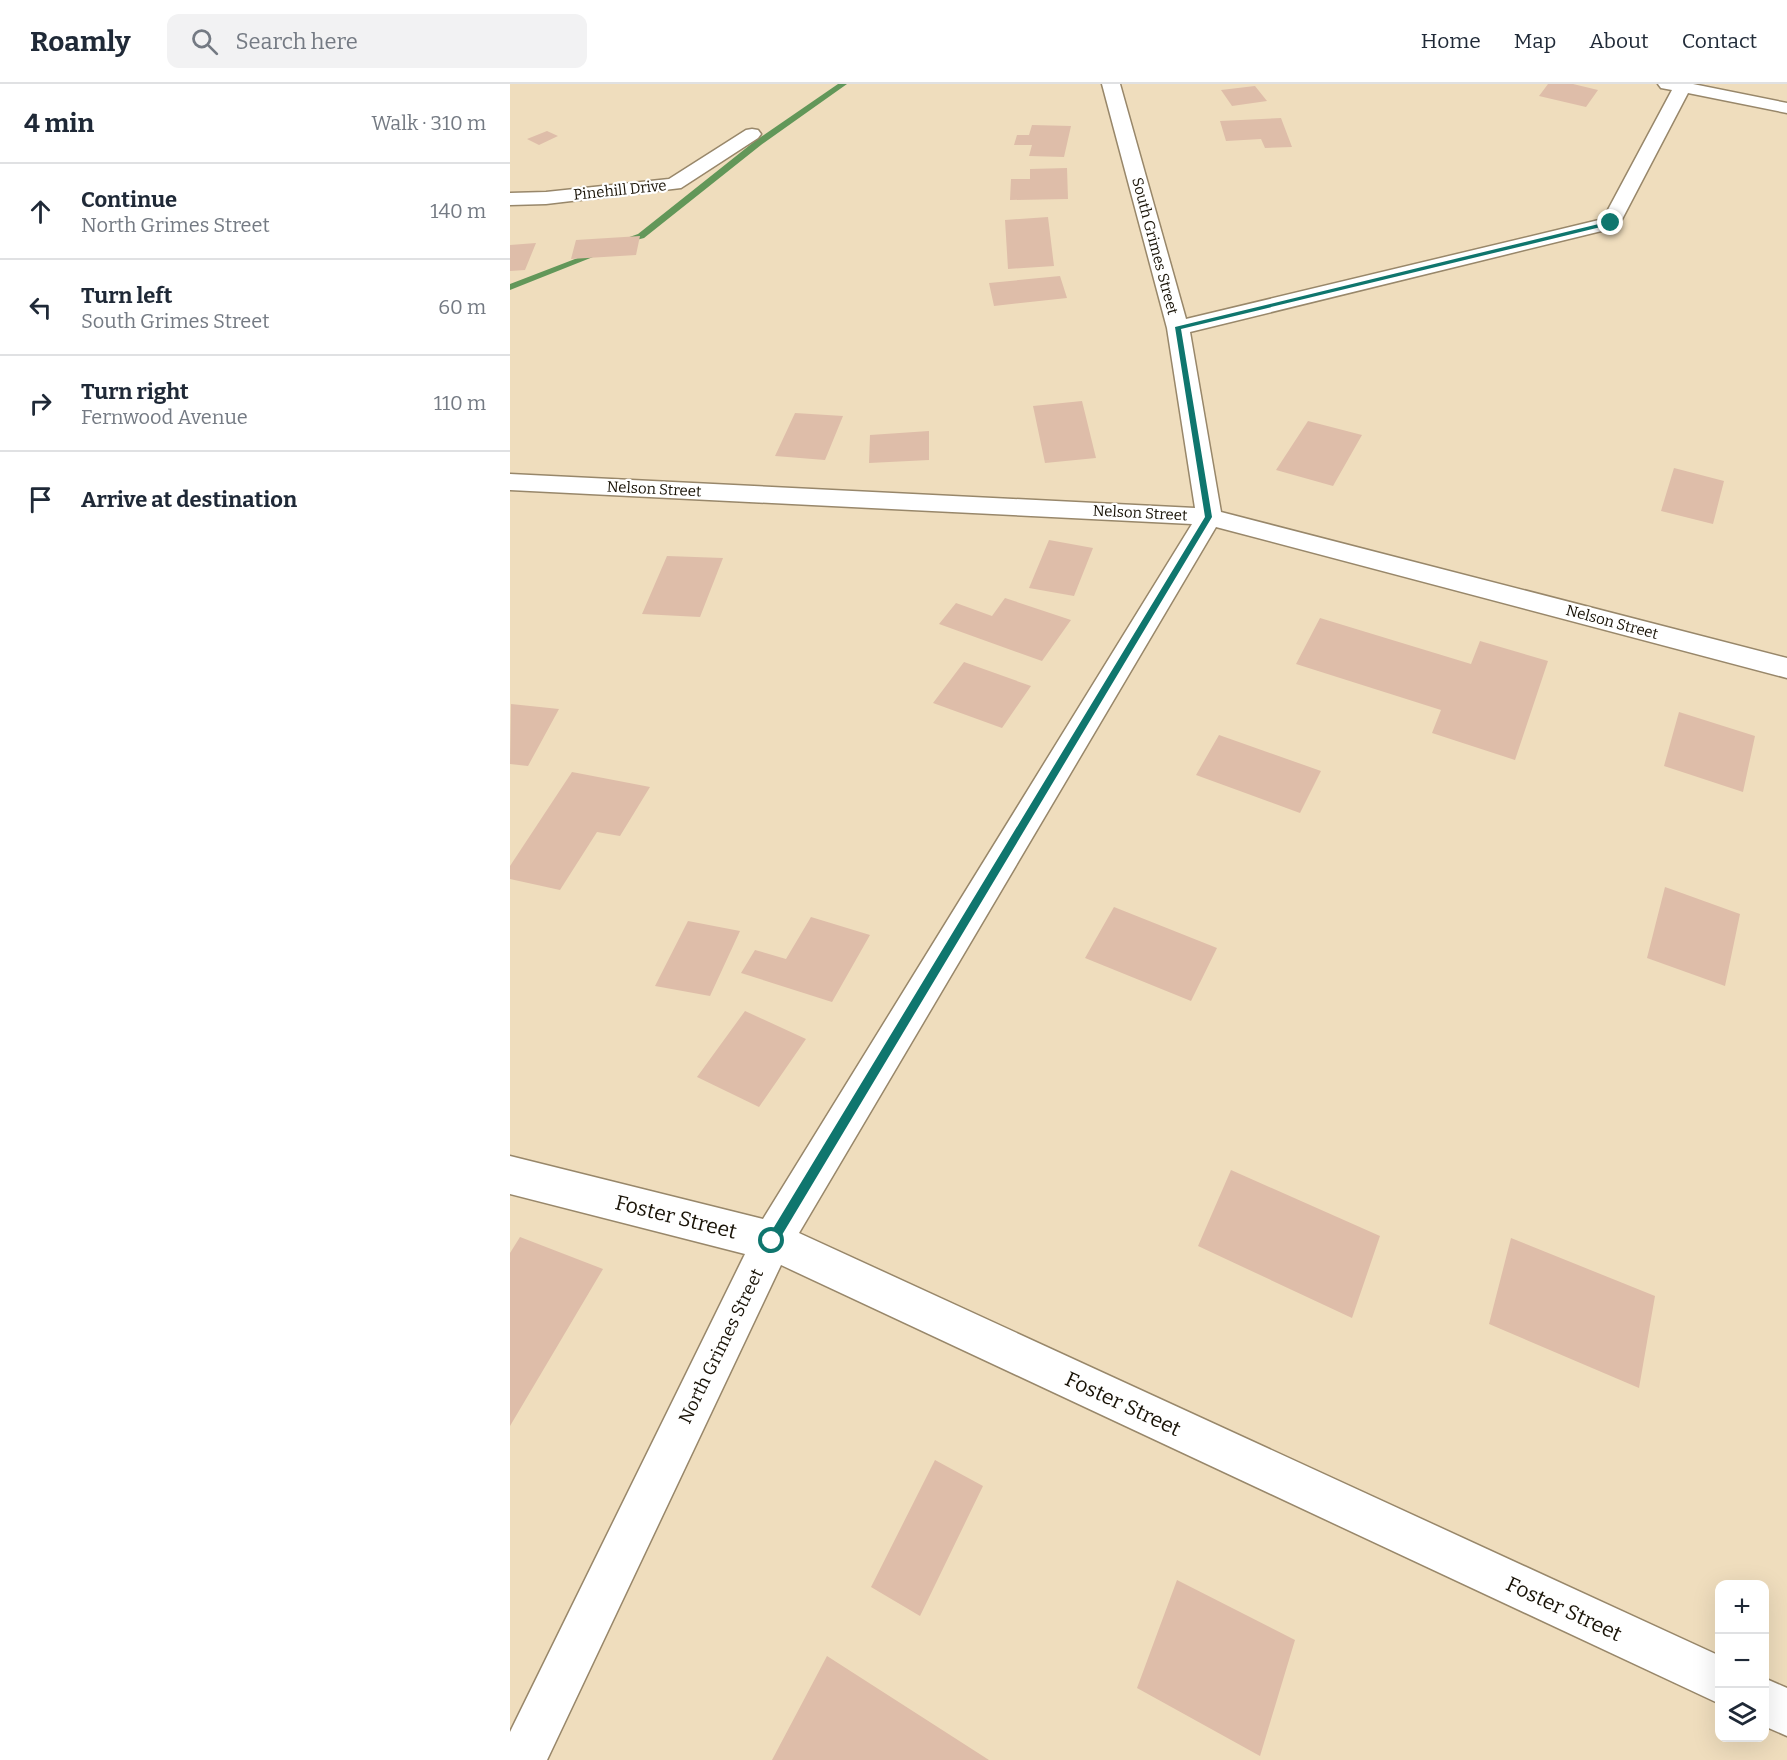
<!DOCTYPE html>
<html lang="en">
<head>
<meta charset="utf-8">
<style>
  :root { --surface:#fff; --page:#f2f2f3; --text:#1f2937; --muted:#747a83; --line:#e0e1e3 }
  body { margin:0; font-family:Bitter,serif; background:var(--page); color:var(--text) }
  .controls { position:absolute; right:18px; bottom:18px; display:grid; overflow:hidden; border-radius:12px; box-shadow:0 6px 24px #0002 }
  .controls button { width:54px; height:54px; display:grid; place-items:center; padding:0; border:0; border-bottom:2px solid var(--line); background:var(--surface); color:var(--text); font:30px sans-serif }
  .stop { position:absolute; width:18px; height:18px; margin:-14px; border:4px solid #0f766e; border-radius:50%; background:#fff }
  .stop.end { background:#0f766e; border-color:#fff; box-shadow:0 2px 6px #0008 }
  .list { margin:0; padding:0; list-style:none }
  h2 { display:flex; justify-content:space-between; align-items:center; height:78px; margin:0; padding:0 24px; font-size:26px }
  h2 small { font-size:20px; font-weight:400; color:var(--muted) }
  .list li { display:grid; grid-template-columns:39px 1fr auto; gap:18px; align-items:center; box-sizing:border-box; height:96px; padding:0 24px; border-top:2px solid var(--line) }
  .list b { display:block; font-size:22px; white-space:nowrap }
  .list p { margin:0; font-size:20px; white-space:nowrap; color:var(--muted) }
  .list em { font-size:20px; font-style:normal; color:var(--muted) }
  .icon { flex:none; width:33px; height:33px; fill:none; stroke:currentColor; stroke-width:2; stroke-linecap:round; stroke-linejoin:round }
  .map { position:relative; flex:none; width:1277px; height:1676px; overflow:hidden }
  header { display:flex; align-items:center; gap:36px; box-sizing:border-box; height:84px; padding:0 30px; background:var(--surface); border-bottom:2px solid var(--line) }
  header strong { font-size:28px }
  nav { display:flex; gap:33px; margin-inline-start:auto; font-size:21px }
  .search { width:420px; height:54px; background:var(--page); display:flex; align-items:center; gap:15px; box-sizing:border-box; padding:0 21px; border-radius:12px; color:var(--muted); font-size:22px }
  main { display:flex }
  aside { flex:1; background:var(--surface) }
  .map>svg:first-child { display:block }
</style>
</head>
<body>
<header>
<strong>Roamly</strong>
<div class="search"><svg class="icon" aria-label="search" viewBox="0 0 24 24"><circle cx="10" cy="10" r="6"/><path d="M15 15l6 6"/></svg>Search here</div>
<nav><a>Home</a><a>Map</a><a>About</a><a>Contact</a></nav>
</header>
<main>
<aside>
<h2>4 min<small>Walk · 310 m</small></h2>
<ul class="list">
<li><svg class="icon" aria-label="ahead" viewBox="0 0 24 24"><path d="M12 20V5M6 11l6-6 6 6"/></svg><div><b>Continue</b><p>North Grimes Street</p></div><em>140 m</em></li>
<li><svg class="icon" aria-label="left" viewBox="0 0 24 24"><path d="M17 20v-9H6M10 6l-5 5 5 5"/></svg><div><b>Turn left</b><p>South Grimes Street</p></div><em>60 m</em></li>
<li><svg class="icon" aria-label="right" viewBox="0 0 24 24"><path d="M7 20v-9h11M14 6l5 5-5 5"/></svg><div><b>Turn right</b><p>Fernwood Avenue</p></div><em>110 m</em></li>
<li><svg class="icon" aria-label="arrive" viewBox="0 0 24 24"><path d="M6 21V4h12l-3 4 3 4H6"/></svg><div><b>Arrive at destination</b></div></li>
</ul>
</aside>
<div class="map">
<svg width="1277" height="1676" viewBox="0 0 1277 1676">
  <rect width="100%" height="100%" fill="#efddbd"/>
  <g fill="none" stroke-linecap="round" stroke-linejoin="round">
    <!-- stream -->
    <path fill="#629759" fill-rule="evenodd" d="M328,0H337L251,61L134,154L111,160V156L128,150L245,57Z
      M91,165L98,167L0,206V200Z"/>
  </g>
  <!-- building -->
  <path fill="#debda9" d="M1038,0H1063L1088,6L1076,23L1029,12Z
    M745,2L757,17L722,22L711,6Z
    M771,34L782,63L755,64L751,55L716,57L710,37Z
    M522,41L561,42L554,73L519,72L522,61H504L507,51H519Z
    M37,47L48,52L29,61L17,55Z
    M557,84L558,115L500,116L501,95H520V85Z
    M538,133L544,182L498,185L495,136Z
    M130,152L126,171L61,175L66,156Z
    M26,159L15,186L0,187V161Z
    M550,192L557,214L484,222L479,199Z
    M572,317L586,374L535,379L523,322Z
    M285,329L333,332L315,376L265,372Z
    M798,337L852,351L823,402L766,386Z
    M419,347V376L359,379L360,351Z
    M1164,384L1214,397L1203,440L1151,427Z
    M539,456L583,464L564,512L519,504Z
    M157,472L213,474L190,533L132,530Z
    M495,514L561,536L532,577L429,540L446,519L482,532Z
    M810,534L961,580L970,557L1038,577L1005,676L922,649L931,626L786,580Z
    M454,578L521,602L492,644L423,619Z
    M1,620L49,625L18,682L0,680Z
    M1169,628L1245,652L1233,708L1154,682Z
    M709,651L811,687L790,729L686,691Z
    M62,688L140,703L110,752L87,748L50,806L0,795V782Z
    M1155,803L1230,830L1215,902L1137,874Z
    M604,823L707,864L681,917L575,874Z
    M301,833L360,851L322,918L231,889L245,866L276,875Z
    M178,837L230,847L200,912L145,902Z
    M235,927L296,955L249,1023L187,993Z
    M721,1086L870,1152L842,1234L688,1162Z
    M10,1153L93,1185L0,1342V1169Z
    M1001,1154L1145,1212L1129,1304L979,1240Z
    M425,1376L473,1402L410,1532L361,1503Z
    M667,1496L785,1556L750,1672L627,1604Z
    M317,1572L479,1676H262Z"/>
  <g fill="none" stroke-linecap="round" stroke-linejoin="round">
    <defs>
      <path id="minor" d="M592,0H610L676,235L1093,135L1162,6L1151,4L1148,0H1183L1277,19V29L1178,9L1108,143L680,248L711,428L1277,574V594L706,443L289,1149L1210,1572V1620L271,1181L37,1676H0V1648L235,1170L0,1110V1072L253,1135L682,440L0,406V390L685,424L657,244Z
        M242,45L248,46L251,50L248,54L171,104L36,120L0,121V109L36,108L159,95L236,46Z
        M1254,1594L1277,1604V1652L1254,1642Z"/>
    </defs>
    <!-- minor casing -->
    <use href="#minor" stroke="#98876a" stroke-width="3"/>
    <!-- minor -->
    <use href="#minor" fill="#fff" fill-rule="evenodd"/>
  </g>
  <!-- route -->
  <path fill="#0f766e" d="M1101,137L1103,140L671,245L702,433L266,1161H258V1153L695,433L665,243Z"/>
  <g text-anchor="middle" stroke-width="4.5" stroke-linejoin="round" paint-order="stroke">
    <!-- far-street labels -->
    <g font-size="15" fill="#191307" stroke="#fff">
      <text transform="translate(110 106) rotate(-6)" y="5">Pinehill Drive</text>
      <text transform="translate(645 162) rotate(75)" y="5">South Grimes Street</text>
      <text transform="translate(144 405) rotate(3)" y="5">Nelson Street</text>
      <text transform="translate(630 429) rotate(3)" y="5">Nelson Street</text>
      <text transform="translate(1102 538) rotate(15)" y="5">Nelson Street</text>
    </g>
    <!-- street labels -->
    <g font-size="18" fill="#191307" stroke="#fff">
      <text transform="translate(211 1262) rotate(-64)" y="6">North Grimes Street</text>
    </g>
    <!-- near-street labels -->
    <g font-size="21" fill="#191307" stroke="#fff">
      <text transform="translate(166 1133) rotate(14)" y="7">Foster Street</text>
      <text transform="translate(613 1320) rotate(25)" y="7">Foster Street</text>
      <text transform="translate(1054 1525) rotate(25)" y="7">Foster Street</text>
    </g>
  </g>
</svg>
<div class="controls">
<button>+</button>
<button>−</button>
<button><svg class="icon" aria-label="layers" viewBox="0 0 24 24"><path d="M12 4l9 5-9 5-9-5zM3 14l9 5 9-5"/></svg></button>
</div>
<div class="stop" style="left:262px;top:1157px"></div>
<div class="stop end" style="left:1101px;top:139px"></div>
</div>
</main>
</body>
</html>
